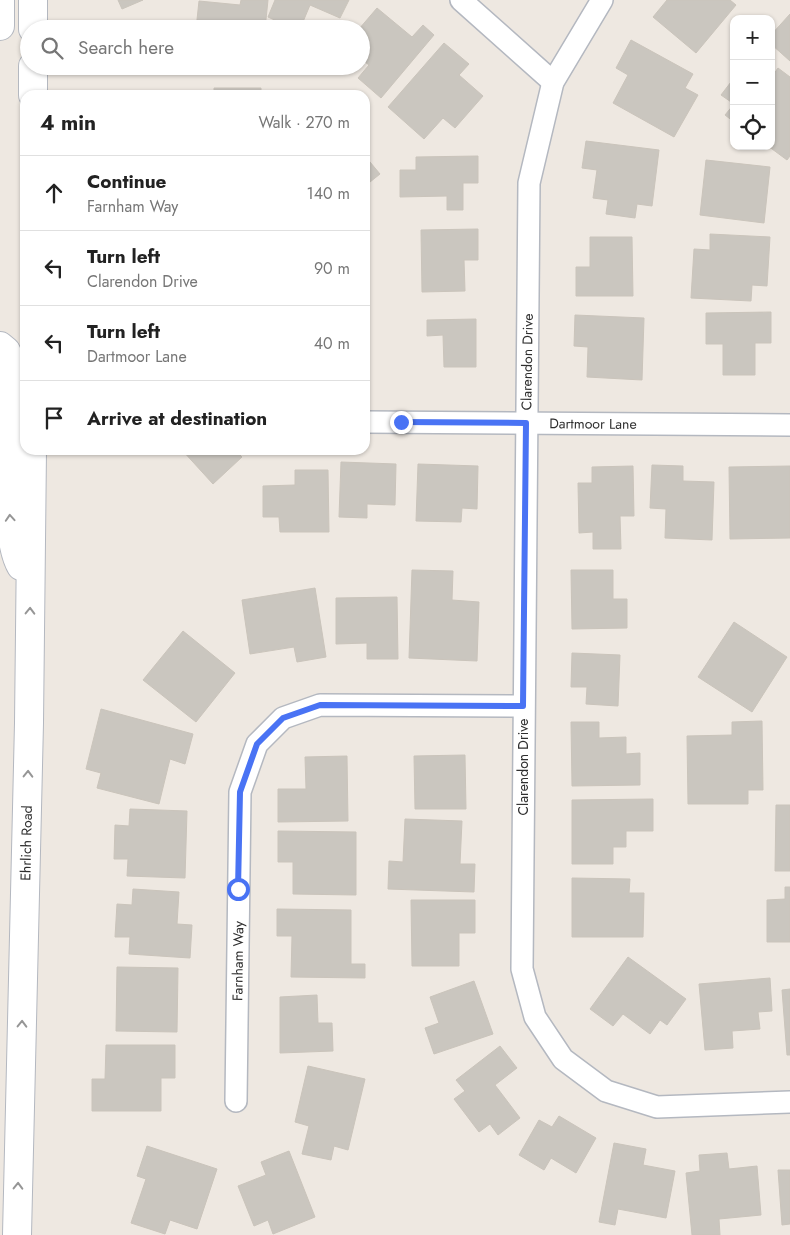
<!DOCTYPE html>
<html lang="en">
<head>
<meta charset="utf-8">
<style>
  :root { --surface:#fff; --page:#f2f2f2; --text:#222; --muted:#767676; --line:#e0e0e0 }
  body { margin:0; font-family:Jost,sans-serif; background:var(--page); color:var(--text) }
  .controls { position:absolute; right:15px; top:15px; display:grid; overflow:hidden; border-radius:10px; box-shadow:0 1px 4px #0004 }
  .controls button { width:45px; height:45px; display:grid; place-items:center; padding:0; border:0; border-bottom:1px solid var(--line); background:var(--surface); color:var(--text); font:25px sans-serif }
  .stop { position:absolute; width:15px; height:15px; margin:-11px; border:4px solid #4973f4; border-radius:50%; background:#fff }
  .stop.end { background:#4973f4; border-color:#fff; box-shadow:0 1px 5px #0008 }
  .list { margin:0; padding:0; list-style:none }
  h2 { display:flex; justify-content:space-between; align-items:center; height:65px; margin:0; padding:0 20px; font-size:21px }
  h2 small { font-size:16px; font-weight:400; color:var(--muted) }
  .list li { display:grid; grid-template-columns:32px 1fr auto; gap:15px; align-items:center; box-sizing:border-box; height:75px; padding:0 20px; border-top:1px solid var(--line) }
  .list b { display:block; font-size:19px; white-space:nowrap }
  .list p { margin:0; font-size:16px; white-space:nowrap; color:var(--muted) }
  .list em { font-size:16px; font-style:normal; color:var(--muted) }
  .icon { flex:none; width:28px; height:28px; fill:none; stroke:currentColor; stroke-width:2; stroke-linecap:round; stroke-linejoin:round }
  .map { position:relative; flex:none; width:790px; height:1235px; overflow:hidden }
  .search { position:absolute; background:var(--surface); box-shadow:0 1px 4px #0004; left:20px; top:20px; width:350px; height:55px; display:flex; align-items:center; gap:12px; box-sizing:border-box; padding:0 18px; border-radius:28px; color:var(--muted); font-size:19px }
  .panel { position:absolute; background:var(--surface); box-shadow:0 1px 4px #0004; left:20px; top:90px; width:350px; height:365px; border-radius:15px }
  .map>svg:first-child { display:block }
</style>
</head>
<body>
<div class="map">
<svg width="790" height="1235" viewBox="0 0 790 1235">
  <rect width="100%" height="100%" fill="#eee8e1"/>
  <!-- building -->
  <path fill="#cac6bf" stroke="#cac4bb" d="M118,0H143L122,9Z
    M241,0H268L265,29H196L199,1L240,5Z
    M275,0H349L340,18L310,5L300,29H294L268,17Z
    M667,0H730L736,5L696,53L653,17Z
    M377,8L412,37L423,25L434,35L381,98L358,78L369,65L361,59V29H359Z
    M790,14V61L771,44V35Z
    M631,40L693,74L685,88L698,95L674,137L613,103L628,75L616,68Z
    M444,43L469,64L459,75L483,96L455,128L443,118L424,139L388,107Z
    M778,68L790,77V156L787,160L768,146H771V78Z
    M734,78V122L725,115L734,104L721,95Z
    M214,88H261V95H214Z
    M586,141L659,150L652,206L637,204L635,218L606,214L608,200L593,198L597,170L582,168Z
    M365,156L380,174L365,186Z
    M478,156V183H463V210H447V196L400,197V170H416V157Z
    M706,160L770,167L764,223L700,215Z
    M478,229V260H464L465,291L422,292L421,230Z
    M710,234L770,237L767,286L752,285L751,301L691,298L694,249L710,250Z
    M590,237H632L633,296H576V267H590Z
    M771,312V343H755V375H723V344H706V313Z
    M575,315L644,318L642,380L587,377L588,347L574,346Z
    M476,319V367H444L443,335L427,336V320Z
    M182,450H235L242,457L213,484Z
    M341,462L396,464L395,505L367,504V518L339,517Z
    M418,464L478,466L477,509L462,508L461,522L416,521Z
    M652,465L683,466V481L714,482L712,540L665,538L666,509L650,508Z
    M633,466L634,516H620L621,549H593V532L579,533L578,483H592V467Z
    M790,466V538L730,539L729,467Z
    M295,470H328L329,532H280L279,517H263V486L295,485Z
    M412,570L453,571L452,600L479,602L477,661L409,658Z
    M571,570H613V599H627V628L572,629Z
    M315,588L326,657L297,662L294,647L250,654L242,600Z
    M397,597L398,659H367V643L336,644V598Z
    M734,622L787,657L752,712L698,677Z
    M183,631L235,673L196,722L143,680Z
    M572,653L620,655L618,706L586,704L587,687H571Z
    M101,709L193,734L185,764L170,759L159,804L97,788L101,773L86,769Z
    M762,721L763,790H748V804H688L687,736L732,735V722Z
    M571,722H599V738L626,737V754L640,753V785L572,786Z
    M465,755L466,809H415L414,756Z
    M347,756L348,821L278,822V789H306L305,757Z
    M653,799V831H626V847H613V864H572V800Z
    M776,805H790V871H775Z
    M130,809L187,811L185,878L127,876L128,859H114L115,825L129,826Z
    M405,819L462,821L460,864H475L474,892L388,889L389,861L403,862Z
    M278,831L356,832V895L293,894V862H278Z
    M572,878L630,879L629,893H644L643,937H572Z
    M785,887H790V942H767V900L785,899Z
    M133,889L179,892L177,924L192,925L190,958L129,954L130,937H115L117,904L132,905Z
    M411,900H475V933H459V966H412Z
    M277,909L351,910V964H365V978L291,977L292,936H277Z
    M628,957L686,999L667,1025L660,1020L650,1034L623,1014L613,1026L590,1009Z
    M117,967L178,968L177,1032L116,1031Z
    M770,978L772,1011L758,1012L760,1029L732,1031L733,1048L705,1050L699,984Z
    M474,981L493,1034L434,1054L425,1028L439,1023L430,997Z
    M790,989V1055H787L782,990Z
    M317,995L318,1023H332L333,1051L280,1053V997Z
    M106,1045H175V1078H161V1111H92V1079H105Z
    M500,1046L517,1068L495,1085L520,1118L498,1135L490,1124L479,1132L454,1099L465,1091L456,1080Z
    M308,1066L365,1079L348,1150L334,1146L331,1160L302,1154L309,1126L295,1122Z
    M559,1116L596,1138L576,1173L551,1158L544,1170L519,1155L539,1120L552,1127Z
    M614,1143L646,1149L643,1165L675,1171L666,1218L618,1209L615,1225L599,1222Z
    M147,1146L217,1169L197,1229L170,1220L165,1234L131,1223L146,1179L137,1176Z
    M289,1151L315,1217L273,1234L268,1220L254,1226L238,1186L266,1175L261,1162Z
    M727,1153L729,1169L757,1166L761,1215L719,1219L720,1235H692L686,1173L700,1171L699,1155Z
    M778,1170H790V1224L782,1225Z"/>
  <g fill="none" stroke-linecap="round" stroke-linejoin="round">
    <defs>
      <g id="minor">
        <path d="M461,0L553,82"/>
        <path d="M602,0L553,82L529,183L522,969L535,1017L563,1059L606,1091L657,1107L790,1102"/>
        <path id="s1" d="M365,422L790,425"/>
        <path id="s2" d="M236,1101L240,792L257,744L283,718L320,705L523,706"/>
      </g>
      <g id="secondary">
        <path d="M0,26V0"/>
        <path d="M33,29V0"/>
        <path d="M33,95V66"/>
        <path d="M0,346L6,351L10,360C10,403 1,534 21,566"/>
        <path id="s3" d="M17,1235L29,723L32,450"/>
      </g>
    </defs>
    <!-- minor casing -->
    <use href="#minor" stroke="#b4b8c0" stroke-width="24"/>
    <!-- secondary casing -->
    <use href="#secondary" stroke="#b4b8c0" stroke-width="30"/>
    <!-- minor -->
    <use href="#minor" stroke="#fff" stroke-width="21"/>
    <!-- secondary -->
    <use href="#secondary" stroke="#fff" stroke-width="28"/>
  </g>
  <!-- one-way arrows -->
  <defs><path id="oneway-chevron" d="M-2-3.5L2.5 0L-2 3.5" fill="none" stroke-width="1.6" stroke-linecap="round" stroke-linejoin="round" transform="scale(1.25)"/></defs>
  <g stroke="#969696">
    <use href="#oneway-chevron" transform="translate(10 518) rotate(-94)"/>
    <use href="#oneway-chevron" transform="translate(30 611) rotate(-89)"/>
    <use href="#oneway-chevron" transform="translate(28 774) rotate(-89)"/>
    <use href="#oneway-chevron" transform="translate(22 1024) rotate(-89)"/>
    <use href="#oneway-chevron" transform="translate(18 1186) rotate(-89)"/>
  </g>
  <g fill="none" stroke-linecap="round" stroke-linejoin="round">
    <!-- route -->
    <path stroke="#4973f4" stroke-width="6" d="M238,889L240,792L257,744L283,718L320,705L523,706L526,423L401,422"/>
  </g>
  <g text-anchor="middle" stroke-width="4" stroke-linejoin="round" paint-order="stroke">
    <!-- street labels -->
    <g font-size="14" fill="#2e2e2e" stroke="#fff">
      <text transform="translate(527 362) rotate(-89)" y="5">Clarendon Drive</text>
      <text dy="5" stroke="none"><textPath href="#s1" startOffset="228">Dartmoor Lane</textPath></text>
      <text transform="translate(523 767) rotate(-90)" y="5">Clarendon Drive</text>
      <text dy="5" stroke="none"><textPath href="#s3" startOffset="392">Ehrlich Road</textPath></text>
      <text dy="5" stroke="none"><textPath href="#s2" startOffset="140">Farnham Way</textPath></text>
    </g>
  </g>
</svg>
<div class="controls">
<button>+</button>
<button>−</button>
<button><svg class="icon" aria-label="locate" viewBox="0 0 24 24"><circle cx="12" cy="12" r="6"/><path d="M12 2v4M12 18v4M2 12h4M18 12h4"/></svg></button>
</div>
<div class="stop" style="left:238px;top:889px"></div>
<div class="stop end" style="left:401px;top:422px"></div>
<div class="search"><svg class="icon" aria-label="search" viewBox="0 0 24 24"><circle cx="10" cy="10" r="6"/><path d="M15 15l6 6"/></svg>Search here</div>
<section class="panel">
<h2>4 min<small>Walk · 270 m</small></h2>
<ul class="list">
<li><svg class="icon" aria-label="ahead" viewBox="0 0 24 24"><path d="M12 20V5M6 11l6-6 6 6"/></svg><div><b>Continue</b><p>Farnham Way</p></div><em>140 m</em></li>
<li><svg class="icon" aria-label="left" viewBox="0 0 24 24"><path d="M17 20v-9H6M10 6l-5 5 5 5"/></svg><div><b>Turn left</b><p>Clarendon Drive</p></div><em>90 m</em></li>
<li><svg class="icon" aria-label="left" viewBox="0 0 24 24"><path d="M17 20v-9H6M10 6l-5 5 5 5"/></svg><div><b>Turn left</b><p>Dartmoor Lane</p></div><em>40 m</em></li>
<li><svg class="icon" aria-label="arrive" viewBox="0 0 24 24"><path d="M6 21V4h12l-3 4 3 4H6"/></svg><div><b>Arrive at destination</b></div></li>
</ul>
</section>
</div>
</body>
</html>
